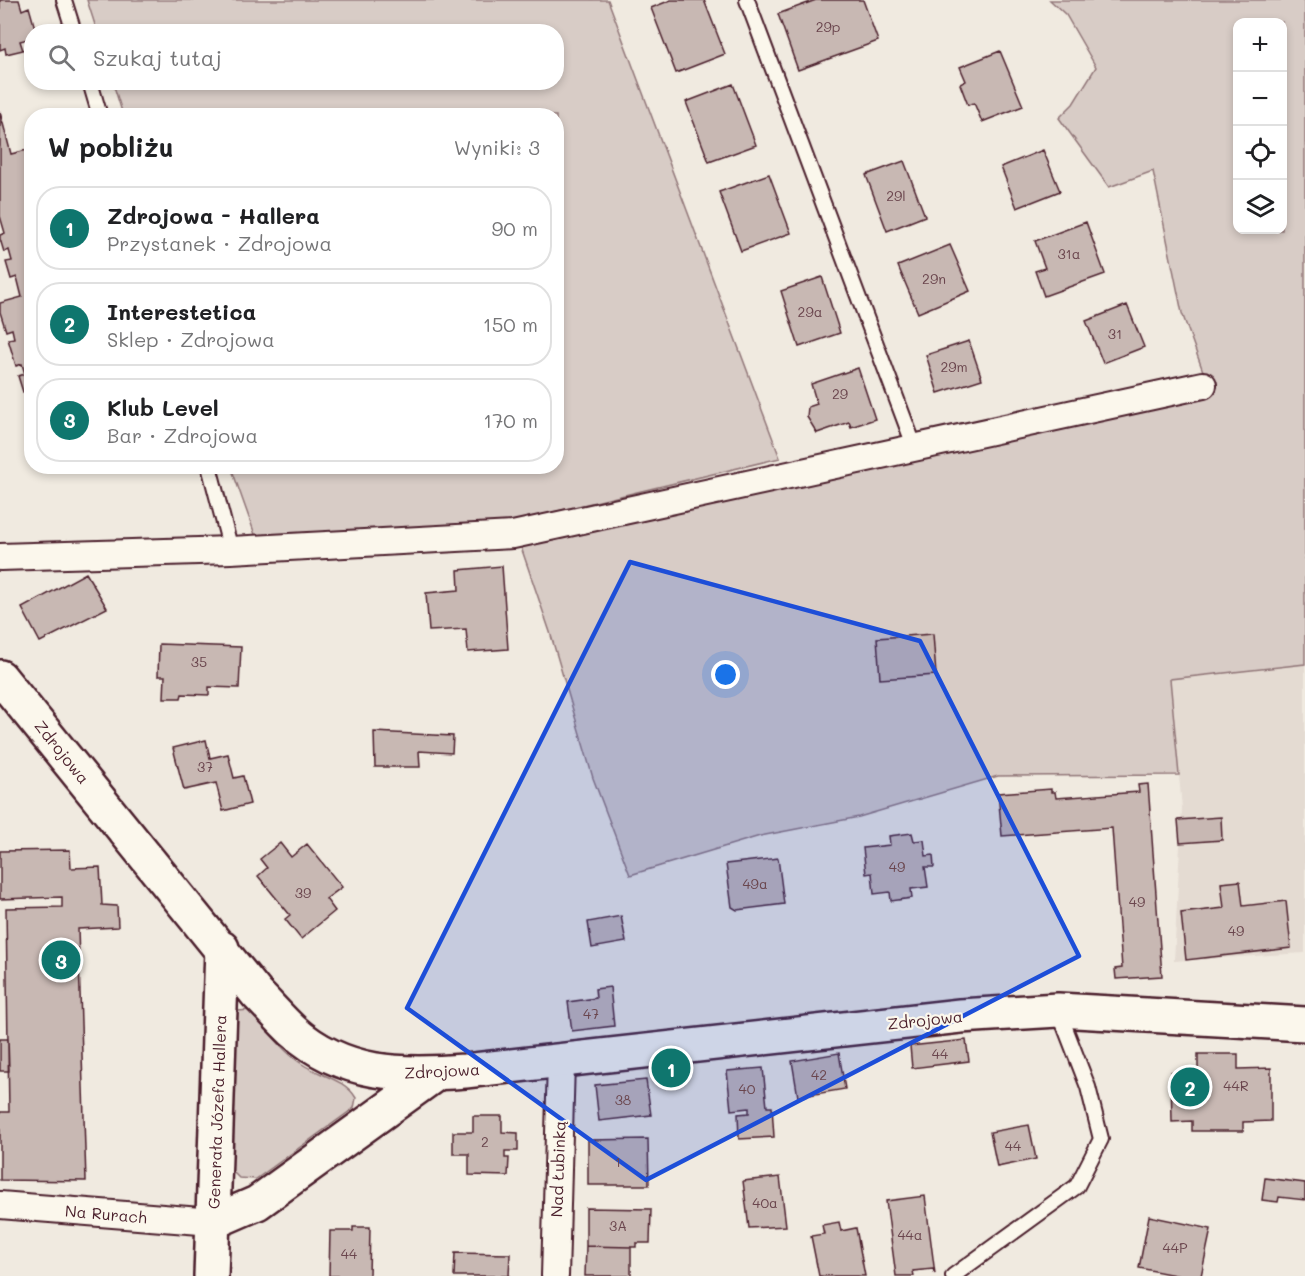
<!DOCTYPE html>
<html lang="pl">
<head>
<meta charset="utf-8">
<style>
  :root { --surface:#fff; --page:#f2f2f2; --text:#202124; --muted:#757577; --line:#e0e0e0; --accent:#0f766e }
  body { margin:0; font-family:Mali,sans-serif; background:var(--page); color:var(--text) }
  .controls { position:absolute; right:18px; top:18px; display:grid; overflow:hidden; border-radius:12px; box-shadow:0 3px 9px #0003 }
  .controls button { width:54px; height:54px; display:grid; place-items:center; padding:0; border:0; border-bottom:2px solid var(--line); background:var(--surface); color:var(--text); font:30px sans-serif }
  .you { position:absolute; left:726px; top:675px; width:21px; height:21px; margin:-15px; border:4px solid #fff; border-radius:50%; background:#1a73e8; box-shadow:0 0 0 9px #1a73e833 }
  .badge { display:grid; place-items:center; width:39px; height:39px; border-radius:50%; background:var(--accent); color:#fff; font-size:20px; font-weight:700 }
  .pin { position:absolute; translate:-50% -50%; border:3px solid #fff; box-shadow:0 2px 6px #0006 }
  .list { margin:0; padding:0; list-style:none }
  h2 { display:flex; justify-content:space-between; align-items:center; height:78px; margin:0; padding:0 24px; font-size:26px }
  h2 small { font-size:20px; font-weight:400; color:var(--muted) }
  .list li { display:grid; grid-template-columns:39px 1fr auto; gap:18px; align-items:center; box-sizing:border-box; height:84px; margin:0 12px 12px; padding:0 12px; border:2px solid var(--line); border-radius:24px }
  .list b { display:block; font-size:22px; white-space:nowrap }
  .list p { margin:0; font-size:20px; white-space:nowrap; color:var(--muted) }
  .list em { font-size:20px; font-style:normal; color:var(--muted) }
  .icon { flex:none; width:33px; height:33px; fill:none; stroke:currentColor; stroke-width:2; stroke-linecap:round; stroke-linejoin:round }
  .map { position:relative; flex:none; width:1305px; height:1276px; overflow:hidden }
  .search { position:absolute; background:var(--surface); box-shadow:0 3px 9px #0003; left:24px; top:24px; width:540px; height:66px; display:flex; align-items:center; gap:15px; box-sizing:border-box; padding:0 21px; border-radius:24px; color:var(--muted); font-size:22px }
  .panel { position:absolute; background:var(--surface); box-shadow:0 3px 9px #0003; left:24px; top:108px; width:540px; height:366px; border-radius:24px }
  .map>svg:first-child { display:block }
</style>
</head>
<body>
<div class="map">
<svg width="1305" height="1276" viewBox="0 0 1305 1276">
  <rect width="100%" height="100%" fill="#f0eae0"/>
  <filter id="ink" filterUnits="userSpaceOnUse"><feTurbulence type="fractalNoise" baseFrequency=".0167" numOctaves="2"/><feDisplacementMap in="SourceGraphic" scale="12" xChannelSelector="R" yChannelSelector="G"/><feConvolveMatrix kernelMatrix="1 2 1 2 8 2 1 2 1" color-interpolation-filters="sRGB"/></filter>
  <g filter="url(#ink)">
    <!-- built -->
    <path fill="#e4dbd2" d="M1305,664V953L1174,961L1182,808L1170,679Z"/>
    <!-- green -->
    <path fill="#d8ccc6" stroke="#917678" stroke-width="1.5" fill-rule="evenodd" d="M87,0H608L780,458L507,523L258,543L231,467L556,466V116L123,115L113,83L556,82V32L97,31Z
      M1050,0H1305V664L1170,679L1179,775L998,776L859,817L760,836L630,875L593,778L550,632L521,547L1208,397L1204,374L1182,313L1153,171L1109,187L1059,118L1073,104L1096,67L1066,15ZM1238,22H1282V230H1238Z
      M251,1010C267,1029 281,1050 302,1064C320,1076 345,1079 356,1098L354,1108L256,1179L239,1178L229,1168L238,1011Z"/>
    <!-- building -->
    <path fill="#c8b8b3" stroke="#4a1f2b" stroke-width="1.5" d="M0,0H19L22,10L29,7L36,32H32V38L20,41L23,50L6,54L5,48L0,50Z
      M671,0H704L725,54L676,73L651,8Z
      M816,0H863L878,41L798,70L778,14Z
      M1000,51L1023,106L982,122L974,103L968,105L960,84L966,81L960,67Z
      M733,84L756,145L709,162L686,102Z
      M0,112L11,154L27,150L32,167V397L29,390L23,392L18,376L25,374L22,364L16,366L8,339L14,338L12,329L6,331L0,312V303L22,297L17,277L11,279L6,262L12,261L9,250L4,252L0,239V235L5,233L0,216Z
      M1043,150L1060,191L1017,208L1001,167Z
      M904,161L925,216L887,231L866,175Z
      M769,174L791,233L741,251L719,192Z
      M1086,222L1105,274L1044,296L1035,271L1045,268L1035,241Z
      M950,245L970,291L918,313L898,266Z
      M822,277L840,333L799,347L781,291Z
      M1127,305L1144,347L1103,363L1086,321Z
      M969,341L982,379L938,393L926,355Z
      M858,368L875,419L851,427L849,422L817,433L807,417L808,407L817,404L811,384Z
      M502,566L508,649L468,652L466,629L429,631L426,593L459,590L458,570Z
      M86,573L107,608L40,642L22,608Z
      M933,634L936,675L880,679L877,638Z
      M159,644L241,647L239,688L209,687V695L182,694L181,698H164L165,676H158Z
      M374,732L453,736L452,753L419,751L420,767H375Z
      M206,740L210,758L228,754L234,778L243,776L250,804L223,811L216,783L184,790L173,748Z
      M1148,784L1162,976L1116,979L1115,969L1122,968L1112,828L1002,836L998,793L1051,789V792H1055L1056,798L1139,792L1138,785Z
      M1221,817L1222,840L1180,843L1178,820Z
      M912,833L914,841L924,840L926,856L933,855L934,867H925L928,887L911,889L912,898L891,901L890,892L874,894L872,873L866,874L863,848L890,845L889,836Z
      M280,843L291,857L307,844L342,887L326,899L335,911L301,939L285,919L290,915L258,876L267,868L260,859Z
      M70,850L71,868L100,867L102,905L117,906L118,927L78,929L86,1181L0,1180V1112H9L6,908L62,907V897L0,899V851Z
      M778,858L784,904L737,910L732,907L726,864Z
      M1240,881L1243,906L1286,901L1291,948L1186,960L1181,913L1224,908L1221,883Z
      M621,916L626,942L592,948L588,922Z
      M610,987L614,1026L572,1031L568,1002L596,998L595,989Z
      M0,1039H8L9,1071H0Z
      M966,1040L969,1061L912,1068L910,1046Z
      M839,1053L845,1089L798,1097L792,1061Z
      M1198,1054H1238V1069L1271,1068V1121L1243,1122V1131H1192V1121L1172,1122L1171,1072L1198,1071Z
      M763,1068L767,1107H772L774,1137L739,1139L738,1114L749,1113V1108L731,1110L727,1071Z
      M646,1080L651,1115L599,1121L595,1085Z
      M473,1116H502V1132L518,1133V1151H505V1158H509L508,1176L469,1175V1154H453V1132H473Z
      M1029,1125L1036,1159L997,1167L990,1132Z
      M648,1139L649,1185H588V1140Z
      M780,1177L786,1226L749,1228L743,1181Z
      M1265,1178L1305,1183V1200L1279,1197L1278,1202L1262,1200Z
      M925,1196L935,1274L933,1269L913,1271L914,1276H896L886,1201Z
      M586,1208L651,1209L650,1243H636V1247H631L586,1246Z
      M1149,1216L1211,1229L1201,1276H1180L1139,1268Z
      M839,1222L841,1231L856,1228L865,1276H819L811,1236L824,1234L822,1225Z
      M353,1227H370L369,1276H329L330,1231H353Z
      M586,1246L631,1247V1276H585Z
      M455,1253L510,1254L509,1276H454Z"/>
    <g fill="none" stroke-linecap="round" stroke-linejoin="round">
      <defs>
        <path id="service" d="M64,0L74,32
          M747,0L915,448
          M90,82L100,116
          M209,466L231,550
          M953,1276L1077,1186L1101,1139L1088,1087L1059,1012"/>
        <path id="minor" d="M0,557L231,550L513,535L1203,385
          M0,1205L213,1222
          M555,1276L561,1062"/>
        <path id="tertiary" d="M0,677L257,994C269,1006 281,1020 293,1031C344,1076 402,1076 465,1071L960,1016L1058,1010L1305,1024
          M213,1222L257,1203L437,1073
          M211,1276L222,948"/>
      </defs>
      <!-- service casing -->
      <use href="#service" stroke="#4a1f2b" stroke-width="18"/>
      <!-- minor casing -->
      <use href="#minor" stroke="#4a1f2b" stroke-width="30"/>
      <!-- tertiary casing -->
      <use href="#tertiary" stroke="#4a1f2b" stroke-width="38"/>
      <!-- service -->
      <use href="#service" stroke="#fbf7ec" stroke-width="14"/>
      <!-- minor -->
      <use href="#minor" stroke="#fbf7ec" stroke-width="26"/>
      <!-- tertiary -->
      <use href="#tertiary" stroke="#fbf7ec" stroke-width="33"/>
    </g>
  </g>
  <!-- marked area -->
  <path fill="#1d4ed8" fill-opacity="0.2" stroke="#1d4ed8" stroke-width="4.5" stroke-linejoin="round" d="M630,562L920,641L1079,956L646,1180L407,1008Z"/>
  <g text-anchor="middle" stroke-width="4.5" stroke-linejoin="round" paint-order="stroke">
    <!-- number labels -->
    <g font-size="14" fill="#6a454d">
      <text x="828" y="32">29p</text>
      <text x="896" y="201">29l</text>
      <text x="1069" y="259">31a</text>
      <text x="934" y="284">29n</text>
      <text x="810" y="317">29a</text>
      <text x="1115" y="339">31</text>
      <text x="954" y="372">29m</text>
      <text x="840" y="399">29</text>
      <text x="199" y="667">35</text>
      <text x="205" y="772">37</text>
      <text x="897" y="872">49</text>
      <text x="755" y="889">49a</text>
      <text x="303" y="898">39</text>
      <text x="1137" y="907">49</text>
      <text x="1236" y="936">49</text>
      <text x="591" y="1019">47</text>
      <text x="940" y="1059">44</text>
      <text x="819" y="1080">42</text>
      <text x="1236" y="1091">44R</text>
      <text x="747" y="1094">40</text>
      <text x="623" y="1105">38</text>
      <text x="485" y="1147">2</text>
      <text x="1013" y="1151">44</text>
      <text x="618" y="1167">1</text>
      <text x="765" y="1208">40a</text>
      <text x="618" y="1231">3A</text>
      <text x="910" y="1240">44a</text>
      <text x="1175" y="1253">44P</text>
      <text x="349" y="1259">44</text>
    </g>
    <!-- street labels -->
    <g font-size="16" fill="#4a1f2b" stroke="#fbf7ec">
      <text transform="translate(62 752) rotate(51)" y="6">Zdrojowa</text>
      <text transform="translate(925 1020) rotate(-6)" y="6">Zdrojowa</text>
      <text transform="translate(442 1071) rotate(-3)" y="6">Zdrojowa</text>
      <text transform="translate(217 1112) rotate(-88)" y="6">Generała Józefa Hallera</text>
      <text transform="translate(558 1169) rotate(-88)" y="6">Nad Łubinką</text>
      <text transform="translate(106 1214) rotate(5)" y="6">Na Rurach</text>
    </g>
  </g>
</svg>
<div class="controls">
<button>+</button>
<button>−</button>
<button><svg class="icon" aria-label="locate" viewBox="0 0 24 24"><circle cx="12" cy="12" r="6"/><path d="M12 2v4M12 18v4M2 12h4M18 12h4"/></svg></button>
<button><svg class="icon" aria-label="layers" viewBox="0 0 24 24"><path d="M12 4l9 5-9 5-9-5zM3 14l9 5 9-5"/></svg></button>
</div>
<div class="you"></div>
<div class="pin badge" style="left:671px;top:1068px">1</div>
<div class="pin badge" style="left:1190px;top:1087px">2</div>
<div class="pin badge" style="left:61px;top:960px">3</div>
<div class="search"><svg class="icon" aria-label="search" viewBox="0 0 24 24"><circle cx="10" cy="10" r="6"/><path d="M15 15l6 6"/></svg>Szukaj tutaj</div>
<section class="panel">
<h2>W pobliżu<small>Wyniki: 3</small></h2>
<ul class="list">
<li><span class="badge">1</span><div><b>Zdrojowa - Hallera</b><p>Przystanek · Zdrojowa</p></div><em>90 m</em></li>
<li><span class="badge">2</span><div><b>Interestetica</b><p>Sklep · Zdrojowa</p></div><em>150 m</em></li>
<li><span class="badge">3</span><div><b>Klub Level</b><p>Bar · Zdrojowa</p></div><em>170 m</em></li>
</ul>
</section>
</div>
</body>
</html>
